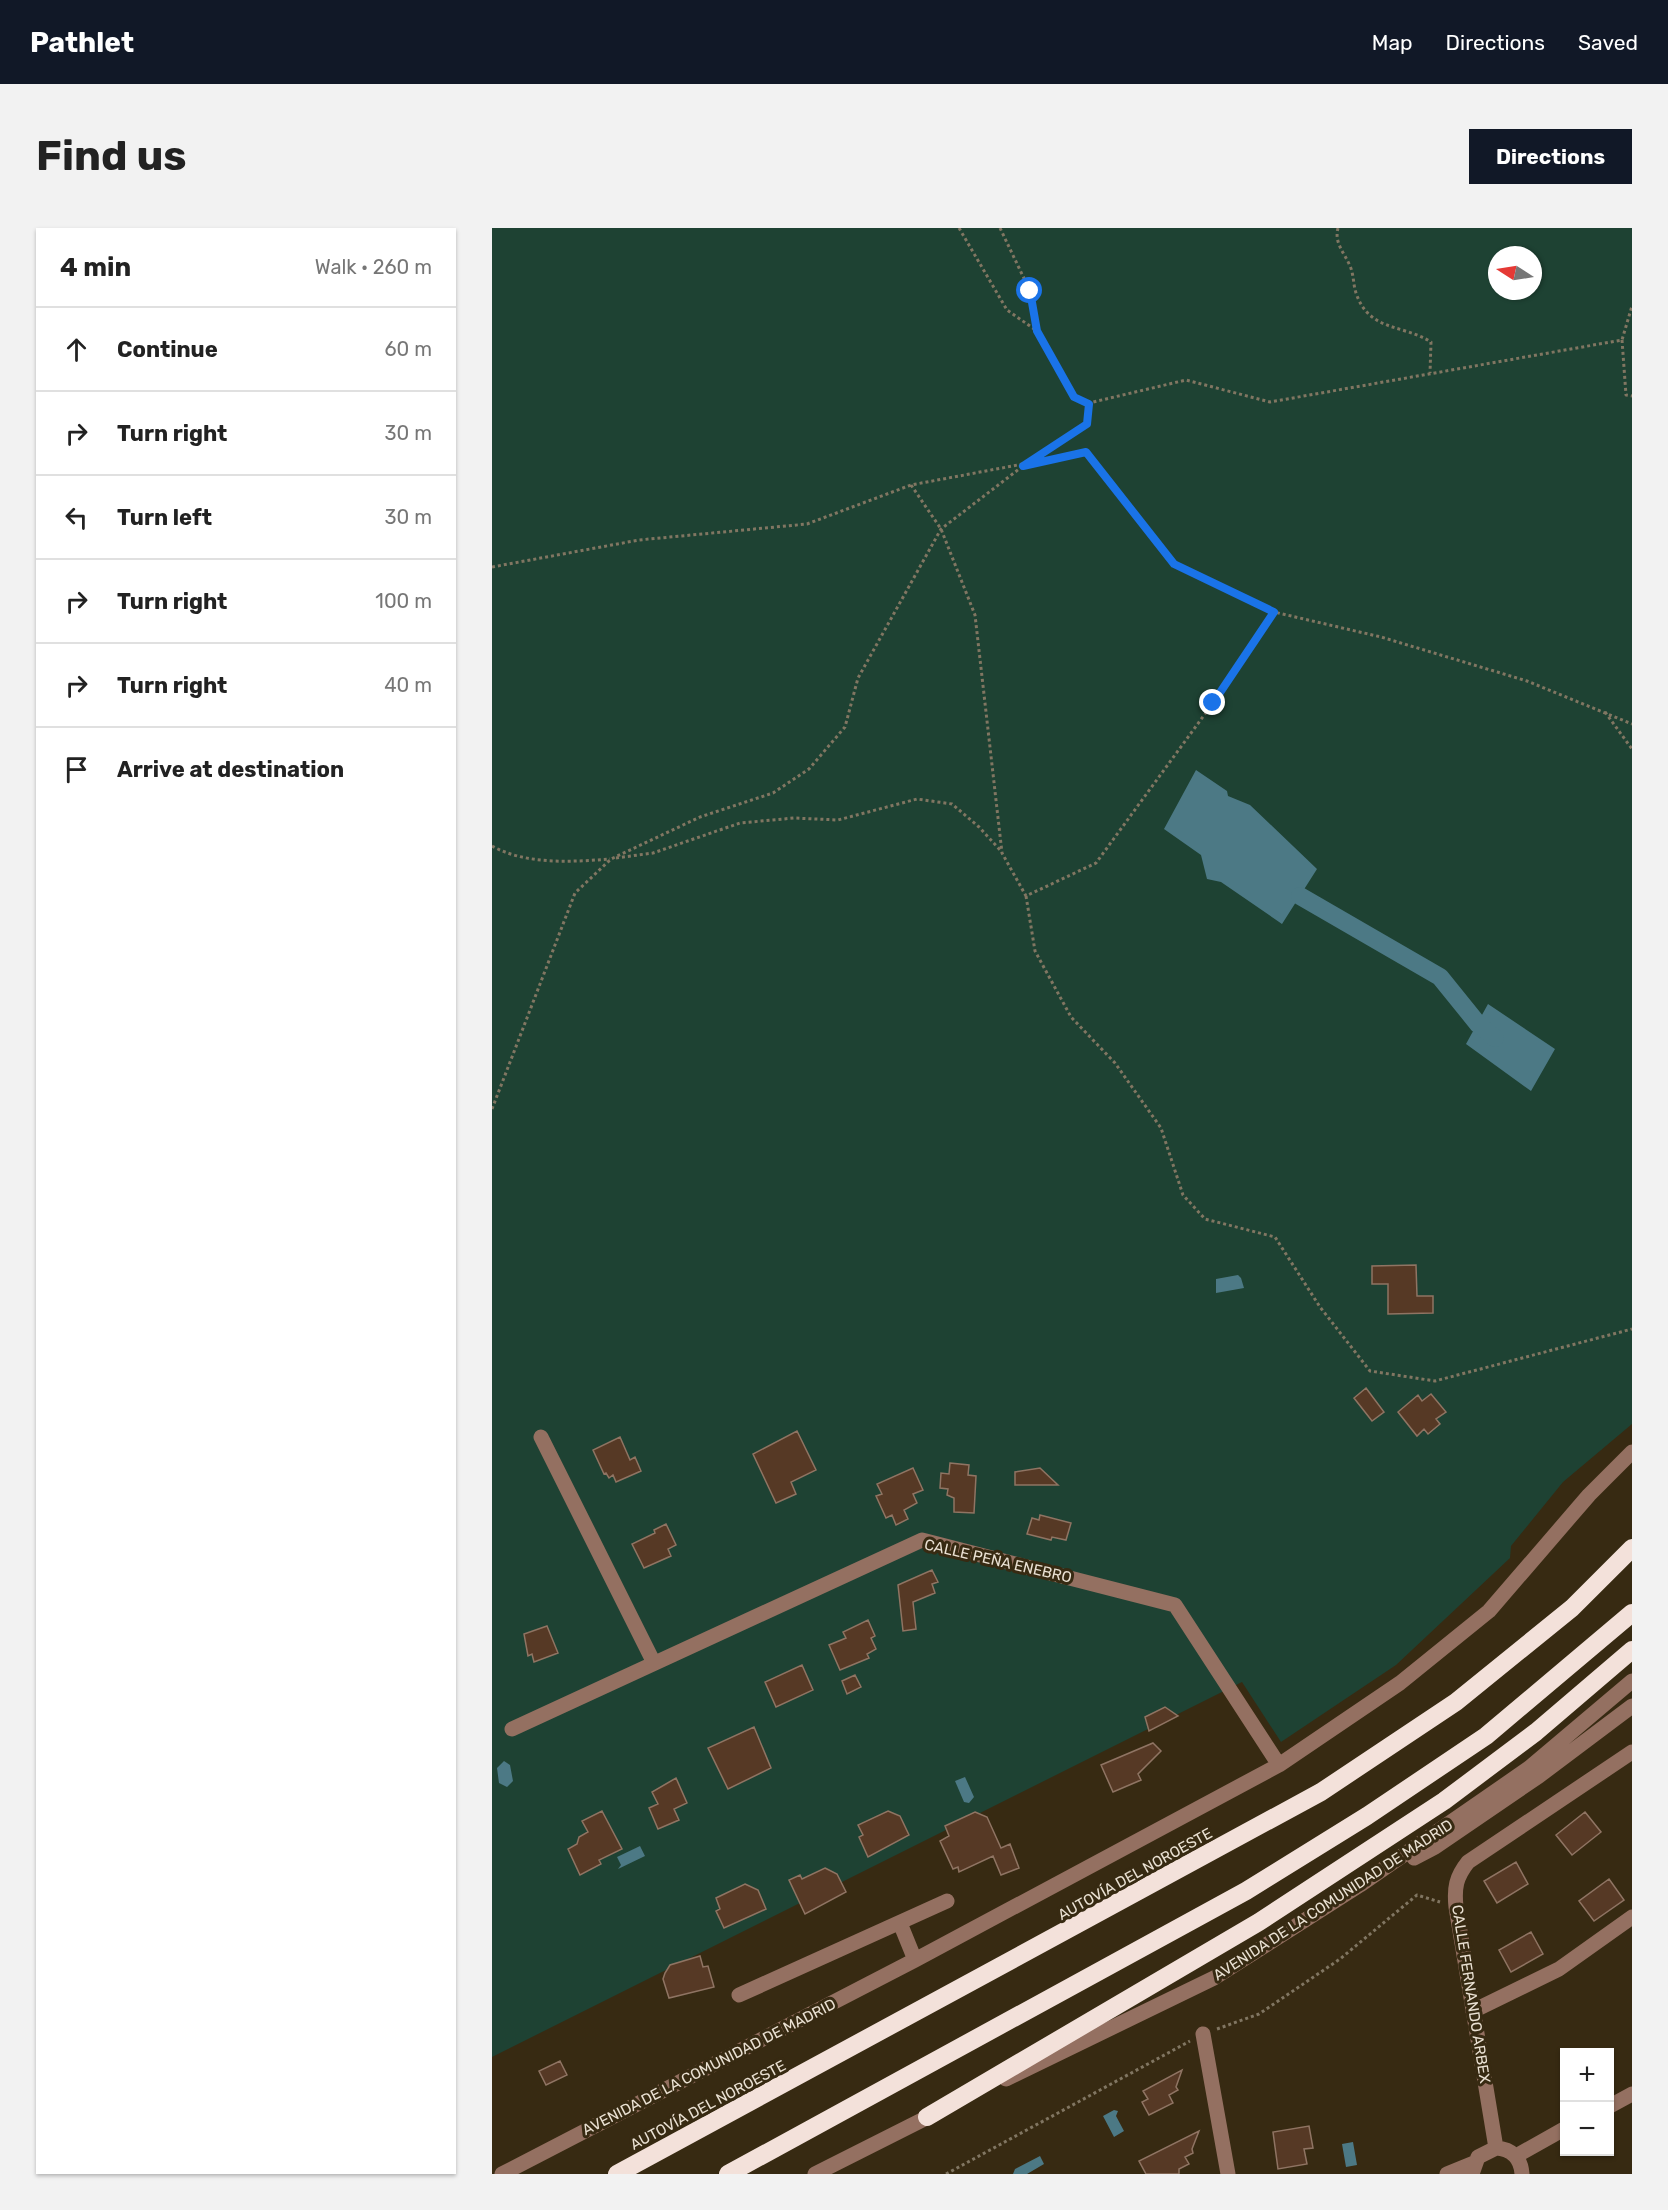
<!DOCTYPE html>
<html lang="en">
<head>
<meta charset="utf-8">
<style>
  :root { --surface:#fff; --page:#f2f2f2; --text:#222; --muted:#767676; --line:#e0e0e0; --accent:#111827 }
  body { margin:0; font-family:Rubik,sans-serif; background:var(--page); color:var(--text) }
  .controls { position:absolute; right:18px; bottom:18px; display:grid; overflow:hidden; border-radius:0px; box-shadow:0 2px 4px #0004 }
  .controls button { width:54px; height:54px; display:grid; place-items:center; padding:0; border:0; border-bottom:2px solid var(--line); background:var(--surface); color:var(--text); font:30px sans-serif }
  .compass { position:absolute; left:996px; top:18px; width:54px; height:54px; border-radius:50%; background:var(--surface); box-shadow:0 2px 4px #0004; rotate:282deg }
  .stop { position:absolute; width:18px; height:18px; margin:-14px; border:4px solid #1a73e8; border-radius:50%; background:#fff }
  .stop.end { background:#1a73e8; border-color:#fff; box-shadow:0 2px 6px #0008 }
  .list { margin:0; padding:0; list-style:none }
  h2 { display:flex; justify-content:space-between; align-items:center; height:78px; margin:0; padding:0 24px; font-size:26px }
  h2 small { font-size:20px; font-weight:400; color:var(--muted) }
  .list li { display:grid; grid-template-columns:39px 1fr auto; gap:18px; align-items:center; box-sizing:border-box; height:84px; padding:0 24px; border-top:2px solid var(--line) }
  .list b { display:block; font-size:22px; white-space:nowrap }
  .list em { font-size:20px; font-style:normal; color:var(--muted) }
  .icon { flex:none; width:33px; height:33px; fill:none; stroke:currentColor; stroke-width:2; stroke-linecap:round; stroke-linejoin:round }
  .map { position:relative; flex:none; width:1140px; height:1946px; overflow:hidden; border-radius:0px }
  header { display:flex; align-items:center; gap:36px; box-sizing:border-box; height:84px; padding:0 30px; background:var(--accent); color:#fff }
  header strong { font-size:28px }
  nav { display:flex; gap:33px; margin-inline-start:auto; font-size:21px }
  .intro { display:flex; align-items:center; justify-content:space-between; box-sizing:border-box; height:144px; padding:0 36px }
  h1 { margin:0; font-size:42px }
  .button { padding:15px 27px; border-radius:0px; background:var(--accent); color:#fff; font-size:21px; font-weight:700 }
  main { display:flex; gap:36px; padding:0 36px }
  aside { flex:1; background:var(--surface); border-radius:0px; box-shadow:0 2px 4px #0004 }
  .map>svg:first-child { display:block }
</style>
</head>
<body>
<header>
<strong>Pathlet</strong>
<nav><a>Map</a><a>Directions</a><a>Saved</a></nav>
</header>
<div class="intro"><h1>Find us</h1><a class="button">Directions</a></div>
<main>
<aside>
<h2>4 min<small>Walk · 260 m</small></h2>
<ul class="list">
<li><svg class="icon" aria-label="ahead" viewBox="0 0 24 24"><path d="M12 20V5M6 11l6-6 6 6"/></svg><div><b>Continue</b></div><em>60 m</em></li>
<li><svg class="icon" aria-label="right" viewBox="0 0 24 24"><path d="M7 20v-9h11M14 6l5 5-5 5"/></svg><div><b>Turn right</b></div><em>30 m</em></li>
<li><svg class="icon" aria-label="left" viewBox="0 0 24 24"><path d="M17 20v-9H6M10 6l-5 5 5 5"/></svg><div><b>Turn left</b></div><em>30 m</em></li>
<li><svg class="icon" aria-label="right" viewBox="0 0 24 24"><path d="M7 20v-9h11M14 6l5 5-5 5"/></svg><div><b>Turn right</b></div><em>100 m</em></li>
<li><svg class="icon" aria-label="right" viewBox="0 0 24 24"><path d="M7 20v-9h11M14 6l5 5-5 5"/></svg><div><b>Turn right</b></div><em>40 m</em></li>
<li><svg class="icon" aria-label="arrive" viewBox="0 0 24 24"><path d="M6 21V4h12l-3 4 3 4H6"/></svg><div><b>Arrive at destination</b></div></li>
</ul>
</aside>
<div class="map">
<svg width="1140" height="1946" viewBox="0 0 1140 1946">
  <rect width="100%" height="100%" fill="#372a12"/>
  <!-- green -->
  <path fill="#1e4233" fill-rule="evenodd" d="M0,0H1140V1196L1071,1254L1019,1318L1018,1330L904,1437L789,1514L750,1454L0,1829ZM1005,27H1041V63H1005Z"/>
  <!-- water -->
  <path fill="#4c7985" d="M704,542L735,563L736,568L758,577L825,641L790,696L729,654L715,651L709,627L672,601Z
    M996,776L1063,821L1039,863L974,816Z
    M746,1047L749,1050L752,1060L724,1065V1051Z
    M12,1533L18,1537L21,1553L15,1559L7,1555L5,1540Z
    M473,1549L482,1569L477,1575L472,1574L463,1553Z
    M148,1618L153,1628L126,1641L129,1637L125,1629Z
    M622,1882L626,1883L624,1888L632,1903L622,1909L611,1888Z
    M861,1914L865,1937L854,1939L850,1916Z
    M548,1928L552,1936L535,1946H521L523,1941Z"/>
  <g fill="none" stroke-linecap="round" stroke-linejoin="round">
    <!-- canal -->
    <path stroke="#4c7985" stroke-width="18" d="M808,668L948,749L986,796L1003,810"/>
  </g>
  <!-- building -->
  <path fill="#563925" stroke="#8f7463" stroke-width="1.5" d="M924,1037L925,1068H941V1085L896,1086V1056H880V1038Z
    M874,1160L892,1184L880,1193L862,1170Z
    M939,1166L954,1184L944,1191L948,1196L936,1206L932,1201L925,1208L906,1184L926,1167L930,1173Z
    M305,1203L324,1242L299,1254L304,1266L284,1275L261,1226Z
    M128,1209L138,1232L143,1229L149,1243L124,1254L121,1247L117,1250L114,1245L112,1246L101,1222Z
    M458,1235L477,1237L476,1247L484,1248L482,1285L462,1284V1270L455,1267L456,1261L448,1260L449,1245L457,1246Z
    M421,1240L431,1262L421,1266L425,1275L412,1282L416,1291L404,1297L400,1287L394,1290L384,1268L390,1266L385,1256Z
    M548,1240L566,1257H523V1244Z
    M548,1287L579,1295L574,1312L560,1309L559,1312L535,1306L540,1290L547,1292Z
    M174,1296L184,1317L176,1321L179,1328L152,1340L140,1316L163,1305L162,1302Z
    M440,1342L446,1354L440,1356L443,1365L421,1374L424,1401L411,1403L406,1357Z
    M376,1392L383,1408L379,1410L384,1421L375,1426L377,1430L348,1442L337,1417L354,1410L351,1404Z
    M55,1398L66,1425L42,1434L40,1426L36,1428L32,1406Z
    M310,1437L321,1462L284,1479L273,1454Z
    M363,1447L369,1459L355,1466L350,1453Z
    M673,1479L686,1488L657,1503L653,1489Z
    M262,1499L279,1540L236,1561L216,1520Z
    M661,1515L669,1523L646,1546L649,1552L621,1564L609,1537Z
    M184,1550L195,1575L182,1581L187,1592L166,1601L157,1580L166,1576L160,1564Z
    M110,1583L130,1621L107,1632L109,1636L88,1647L76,1621L85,1616L87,1609L96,1604L90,1593Z
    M396,1583L408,1588L417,1607L376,1629L367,1609L371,1607L366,1597Z
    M483,1584L495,1589L509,1620L518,1616L527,1640L509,1647L501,1628L467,1644L466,1639L461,1641L448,1613L457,1608L453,1598Z
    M1093,1584L1109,1604L1080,1627L1064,1607Z
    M1024,1634L1036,1656L1005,1675L992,1653Z
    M333,1640L345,1646L354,1664L313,1686L297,1652L308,1647L310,1651Z
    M1117,1651L1132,1672L1102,1693L1087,1673Z
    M253,1656L266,1662L274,1681L232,1700L224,1683L228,1681L224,1670Z
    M1039,1704L1051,1726L1019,1744L1007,1722Z
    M208,1728L211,1739L216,1738L222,1759L177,1770L171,1751L173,1745L178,1737Z
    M68,1833L75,1847L54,1857L47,1843Z
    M690,1842L684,1859L686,1862L677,1867L681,1875L657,1887L650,1874L656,1871L651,1863Z
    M817,1898L821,1920L812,1921L815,1936L786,1941L781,1904Z
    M707,1903L700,1921L701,1925L693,1929L697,1936L687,1941V1946H654L647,1933Z"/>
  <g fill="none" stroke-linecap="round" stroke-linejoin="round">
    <!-- path -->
    <path stroke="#817662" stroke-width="3" stroke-dasharray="3 3" stroke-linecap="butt" d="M467,0L515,82L545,103L582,169L597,175L694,152L778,174L1130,112L1140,78
      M508,0L538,63L545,103
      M846,0C842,15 852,24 858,38C862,47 861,56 864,65C877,104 911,96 939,114L938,145
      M1130,112L1134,167L1140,168
      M419,257L449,301L483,387L510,625L534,668L604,635L721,475L782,384
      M0,339L147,312L315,296L419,257L595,224L682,336L782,384L889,409L1035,453L1140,496
      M1113,484L1140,521
      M0,618C34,637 80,634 118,631
      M124,630L161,625L248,595L302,590L346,592L425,571L460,576L487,599L509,623
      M534,668L543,723L579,789L623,835L669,900L691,967L713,991L783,1009L828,1079L878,1143L943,1153L1140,1101
      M0,881L83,665L119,631L208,589L281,565L317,541L353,499L366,450L449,301L531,238L595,196L597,175
      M725,1801L767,1786L848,1731L925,1667L948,1674
      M454,1946L698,1813"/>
    <!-- minor -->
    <path stroke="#947061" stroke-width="15" d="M49,1209L162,1435
      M20,1501L430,1312L683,1377L787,1537
      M922,1630L943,1619L1047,1548L1140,1478
      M408,1695L423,1732
      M247,1767L455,1673
      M981,1783L1067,1741L1140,1689
      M711,1806L736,1946
      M514,1851L722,1750L868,1657L1037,1540L1140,1453
      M1118,1878L1140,1866
      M1004,1920L964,1679C962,1660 964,1649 976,1634L1140,1524
      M1024,1928L1072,1901
      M10,1946L423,1732L787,1537L908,1455L997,1383L1097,1267L1140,1224
      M323,1946L444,1885
      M955,1946L982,1935
      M980,1946L986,1929L1004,1920C1020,1921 1029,1930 1030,1946"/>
    <!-- highway -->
    <path stroke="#f3e1da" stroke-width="18" d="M435,1889L767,1694L952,1573L1044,1504L1140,1422
      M125,1946L829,1564L964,1474L1080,1380L1140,1320
      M236,1946L754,1663L875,1588L994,1508L1140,1385"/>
  </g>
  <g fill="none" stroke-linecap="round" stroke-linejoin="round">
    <!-- route -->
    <path stroke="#1a73e8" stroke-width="8" d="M538,63L545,103L582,169L597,176L595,196L531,238L594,224L682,336L782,384L721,475"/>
  </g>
  <g text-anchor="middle" stroke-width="6" stroke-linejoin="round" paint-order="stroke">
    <!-- street labels -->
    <g font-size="15" fill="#eae1d3" stroke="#372a12">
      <text transform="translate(506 1333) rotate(13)" y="5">CALLE PEÑA ENEBRO</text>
      <text transform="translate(643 1646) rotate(-29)" y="5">AUTOVÍA DEL NOROESTE</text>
      <text transform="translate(841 1672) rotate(-33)" y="5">AVENIDA DE LA COMUNIDAD DE MADRID</text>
      <text transform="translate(979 1766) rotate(81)" y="5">CALLE FERNANDO ARBEX</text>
      <text transform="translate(217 1839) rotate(-27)" y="5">AVENIDA DE LA COMUNIDAD DE MADRID</text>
      <text transform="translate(216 1877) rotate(-28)" y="5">AUTOVÍA DEL NOROESTE</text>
    </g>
  </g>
</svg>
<div class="controls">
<button>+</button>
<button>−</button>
</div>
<svg class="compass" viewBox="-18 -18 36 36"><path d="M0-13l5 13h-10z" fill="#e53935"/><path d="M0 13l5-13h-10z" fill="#767676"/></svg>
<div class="stop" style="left:538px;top:63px"></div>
<div class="stop end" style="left:721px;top:475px"></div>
</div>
</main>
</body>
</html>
